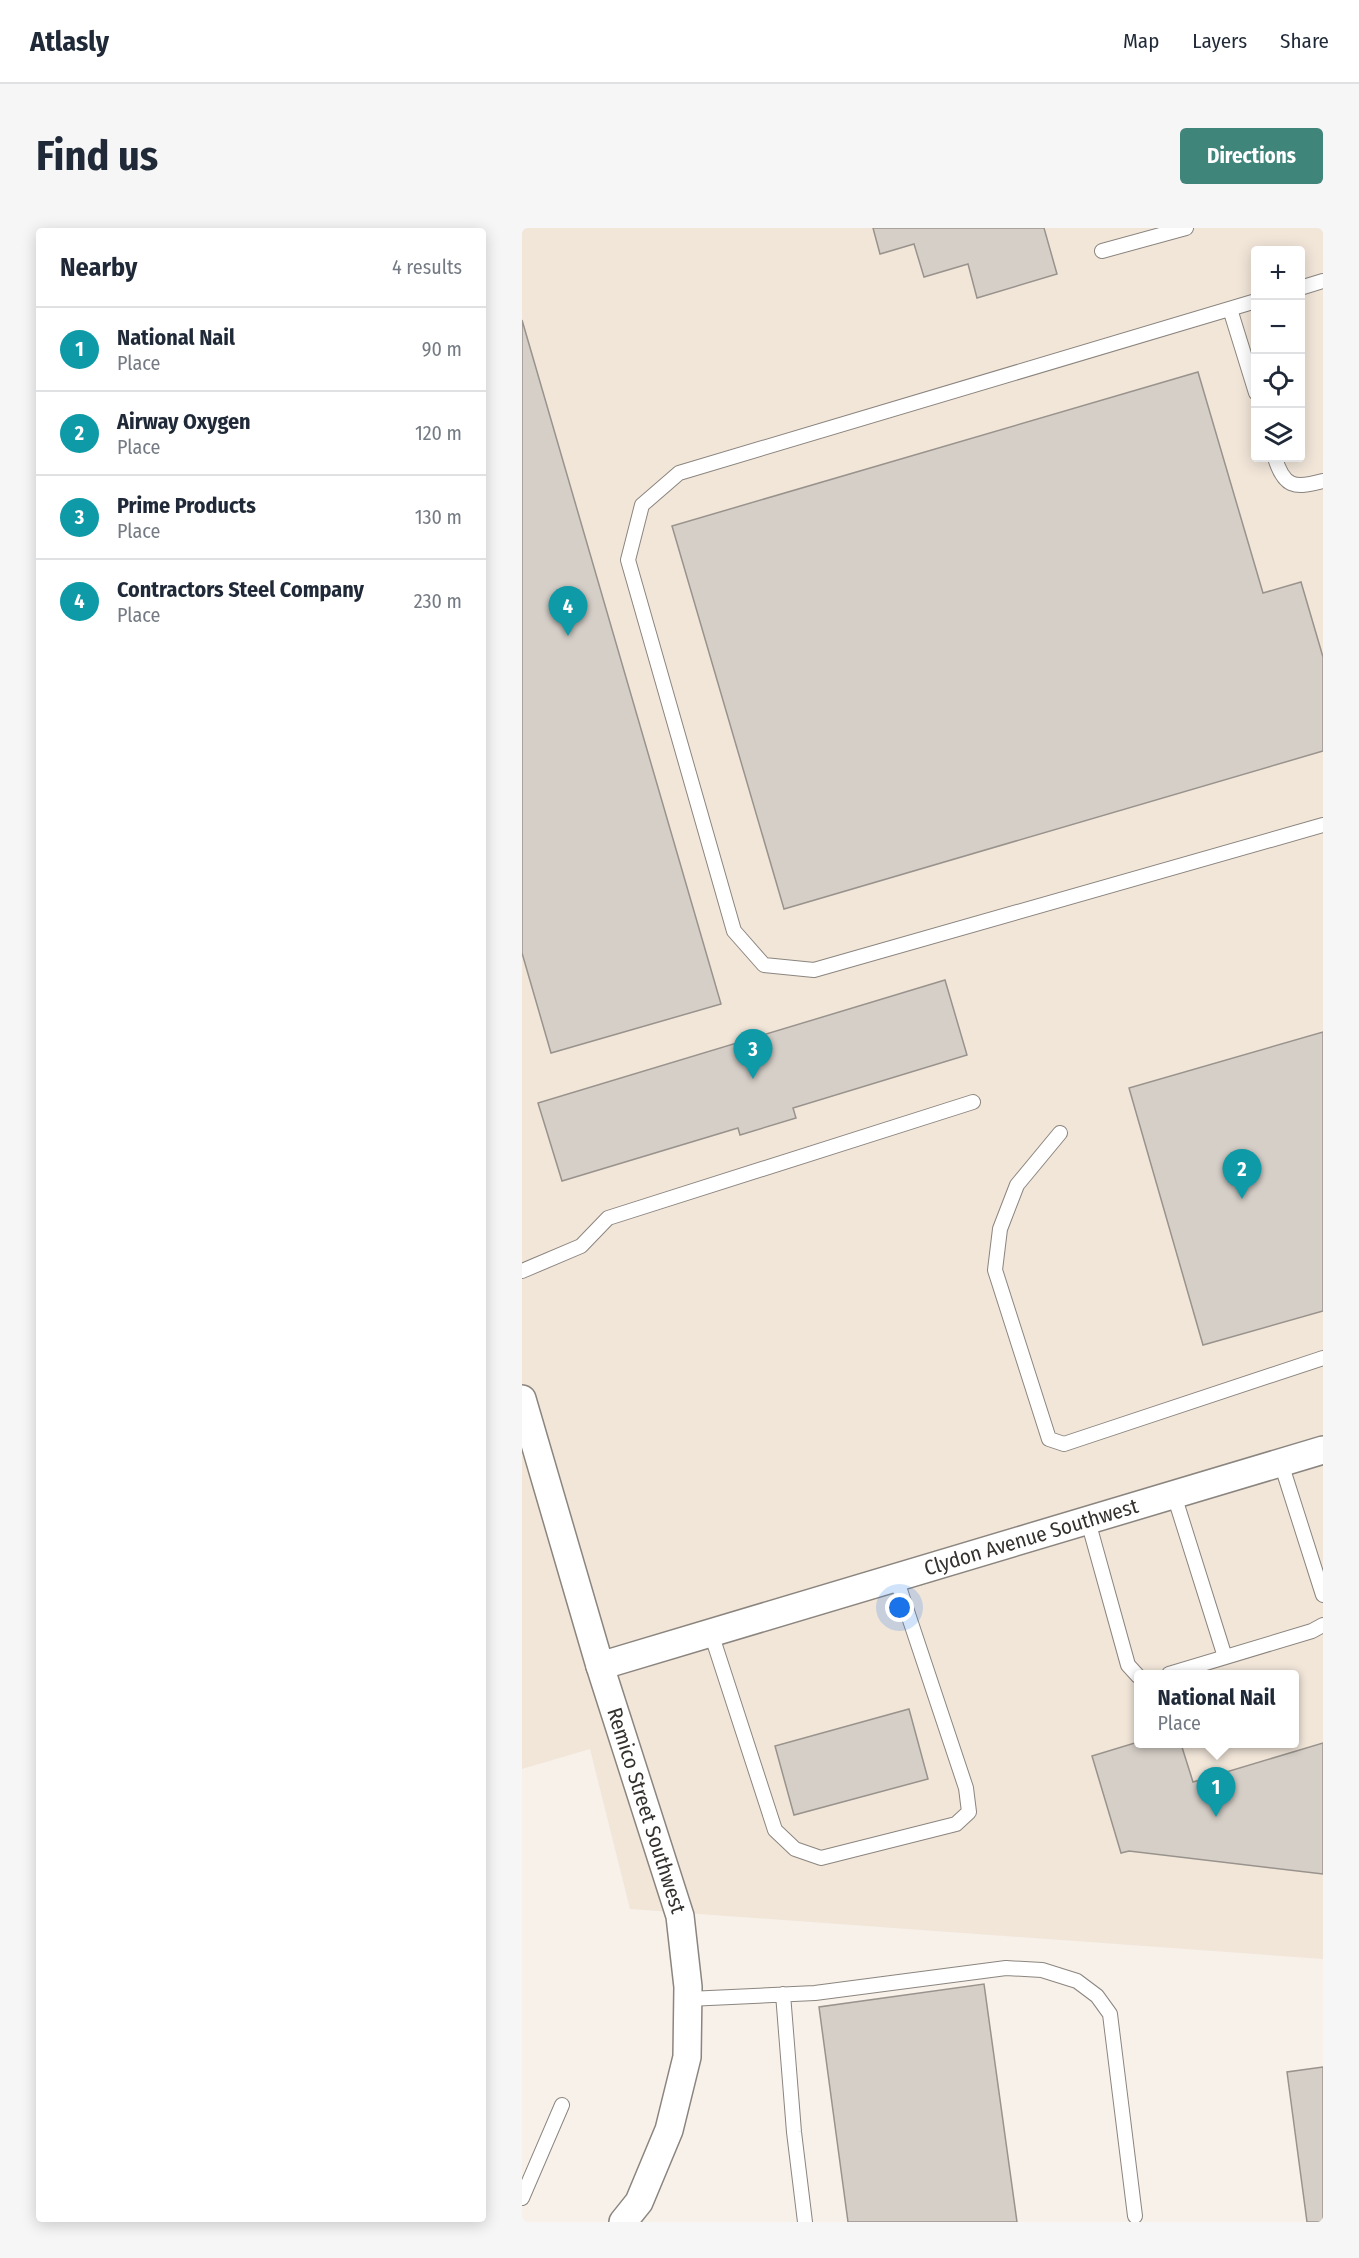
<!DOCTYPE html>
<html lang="en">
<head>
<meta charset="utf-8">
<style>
  :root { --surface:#fff; --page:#f6f6f7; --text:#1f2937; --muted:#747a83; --line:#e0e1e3; --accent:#40857a }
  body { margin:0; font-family:"Fira Sans Condensed",sans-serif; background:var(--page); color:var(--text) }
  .controls { position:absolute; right:18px; top:18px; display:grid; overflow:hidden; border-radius:6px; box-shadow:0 3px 15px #0003 }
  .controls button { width:54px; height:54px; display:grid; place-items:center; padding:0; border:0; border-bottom:2px solid var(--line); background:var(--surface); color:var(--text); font:30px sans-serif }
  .you { position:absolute; left:378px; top:1380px; width:21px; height:21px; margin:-15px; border:4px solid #fff; border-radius:50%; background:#1a73e8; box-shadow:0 0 0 9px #1a73e833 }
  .badge { display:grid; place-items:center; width:39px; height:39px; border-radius:50%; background:var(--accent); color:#fff; font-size:20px; font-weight:700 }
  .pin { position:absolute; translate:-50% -50px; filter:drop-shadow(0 2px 3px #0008) }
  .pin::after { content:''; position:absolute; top:32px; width:21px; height:18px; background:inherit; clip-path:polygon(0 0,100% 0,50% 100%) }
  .popup { position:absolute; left:612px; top:1442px; width:165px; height:78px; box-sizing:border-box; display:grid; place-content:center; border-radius:6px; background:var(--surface); filter:drop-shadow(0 2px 4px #0005); font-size:20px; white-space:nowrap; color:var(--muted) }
  .popup b { font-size:22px; color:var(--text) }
  .popup::after { content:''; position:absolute; left:50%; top:100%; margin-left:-12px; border:12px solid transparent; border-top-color:var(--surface) }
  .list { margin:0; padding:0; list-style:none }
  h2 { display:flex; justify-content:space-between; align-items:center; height:78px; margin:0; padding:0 24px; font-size:26px }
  h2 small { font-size:20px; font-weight:400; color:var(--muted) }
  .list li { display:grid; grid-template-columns:39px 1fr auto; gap:18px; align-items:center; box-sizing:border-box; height:84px; padding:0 24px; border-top:2px solid var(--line) }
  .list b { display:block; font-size:22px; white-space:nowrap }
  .list p { margin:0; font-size:20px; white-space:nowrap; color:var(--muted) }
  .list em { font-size:20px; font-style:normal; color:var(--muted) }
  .icon { flex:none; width:33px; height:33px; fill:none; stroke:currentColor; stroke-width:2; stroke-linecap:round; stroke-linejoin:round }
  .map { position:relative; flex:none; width:801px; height:1994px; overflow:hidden; border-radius:6px }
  header { display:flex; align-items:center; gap:36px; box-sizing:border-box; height:84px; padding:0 30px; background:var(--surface); border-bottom:2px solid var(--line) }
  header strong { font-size:28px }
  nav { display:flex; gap:33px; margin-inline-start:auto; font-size:21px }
  .intro { display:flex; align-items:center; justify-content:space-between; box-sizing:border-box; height:144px; padding:0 36px }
  h1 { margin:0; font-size:42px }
  .button { padding:15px 27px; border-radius:6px; background:var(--accent); color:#fff; font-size:21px; font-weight:700 }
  main { display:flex; gap:36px; padding:0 36px }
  aside { flex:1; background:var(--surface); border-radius:6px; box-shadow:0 3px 15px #0003 }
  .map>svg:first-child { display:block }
</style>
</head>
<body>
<header>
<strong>Atlasly</strong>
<nav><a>Map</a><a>Layers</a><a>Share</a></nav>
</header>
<div class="intro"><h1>Find us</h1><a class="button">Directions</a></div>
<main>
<aside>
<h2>Nearby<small>4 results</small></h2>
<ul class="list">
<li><span class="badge" style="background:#0f9aa8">1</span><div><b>National Nail</b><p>Place</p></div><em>90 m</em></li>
<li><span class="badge" style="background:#0f9aa8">2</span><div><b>Airway Oxygen</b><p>Place</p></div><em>120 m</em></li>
<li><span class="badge" style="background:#0f9aa8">3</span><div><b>Prime Products</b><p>Place</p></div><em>130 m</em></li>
<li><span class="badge" style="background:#0f9aa8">4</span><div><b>Contractors Steel Company</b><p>Place</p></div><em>230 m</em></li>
</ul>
</aside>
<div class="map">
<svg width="801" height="1994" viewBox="0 0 801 1994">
  <rect width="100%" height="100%" fill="#f8f1ea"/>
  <!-- built -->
  <path fill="#f2e6d9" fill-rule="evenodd" d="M0,0H801V1731L108,1681L68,1521L0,1541ZM734,22H778V230H734ZM616,1446H772V1516H616Z"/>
  <!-- building -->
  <path fill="#d6cfc8" stroke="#99938d" stroke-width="1.5" d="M351,0H522L535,46L455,70L446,36L402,49L392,16L358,26Z
    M0,92L199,776L29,825L0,725Z
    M676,144L741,365L779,354L801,429V523L262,681L150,298Z
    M423,752L445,827L271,880L274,890L218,907L216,900L40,953L16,875Z
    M801,804V1083L681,1117L607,860Z
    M387,1481L406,1551L272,1587L253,1518Z
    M616,1514L659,1516L671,1554L801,1515V1646L607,1623L599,1625L570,1528Z
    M462,1756L495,1994H326L297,1779Z
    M801,1839V1994H785L765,1844Z"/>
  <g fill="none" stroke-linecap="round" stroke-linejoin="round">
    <defs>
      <path id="service" d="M580,23L664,0
        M778,60L801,53
        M734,73L157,245L120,277L106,332L212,703L242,737L292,742L801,597
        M708,81L734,165
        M753,230C762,259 772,261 801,253
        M538,905L495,957L478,1001L473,1042L527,1211L542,1216L801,1130
        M0,1043L59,1018L86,990L451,874
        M759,1235L801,1367
        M652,1267L703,1429
        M566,1293L606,1437L616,1448
        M189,1405L253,1602L273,1621L299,1630L434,1596L447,1584L444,1560L374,1350
        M647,1446L790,1403L801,1397
        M261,1766L272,1904L283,1994
        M166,1771L293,1765L484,1740L520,1742L555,1753L575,1768L588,1786L613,1988
        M0,1970L40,1877"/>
      <g id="minor">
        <path id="s1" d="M0,1171L78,1438L158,1688L166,1759L165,1829L147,1902L117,1974L101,1994"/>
        <path id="s2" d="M78,1438L801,1222"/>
      </g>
    </defs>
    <!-- service casing -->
    <use href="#service" stroke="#8b857f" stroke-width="16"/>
    <!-- minor casing -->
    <use href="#minor" stroke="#8b857f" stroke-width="30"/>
    <!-- service -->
    <use href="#service" stroke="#fff" stroke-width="14"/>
    <!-- minor -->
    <use href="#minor" stroke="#fff" stroke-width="27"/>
  </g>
  <g text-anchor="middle" stroke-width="4.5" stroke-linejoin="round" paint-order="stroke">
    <!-- street labels -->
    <g font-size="21" fill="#34312e" stroke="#fff">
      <text dy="7" stroke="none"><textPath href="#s2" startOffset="450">Clydon Avenue Southwest</textPath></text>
      <text dy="7" stroke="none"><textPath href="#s1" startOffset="430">Remico Street Southwest</textPath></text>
    </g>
  </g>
</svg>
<div class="controls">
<button>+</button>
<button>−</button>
<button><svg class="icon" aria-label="locate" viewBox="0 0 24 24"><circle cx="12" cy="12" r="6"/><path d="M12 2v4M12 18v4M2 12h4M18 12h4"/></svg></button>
<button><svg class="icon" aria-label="layers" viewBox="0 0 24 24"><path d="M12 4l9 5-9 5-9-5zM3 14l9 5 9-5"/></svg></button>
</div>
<div class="you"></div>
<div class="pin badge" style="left:694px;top:1589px;background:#0f9aa8">1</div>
<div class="popup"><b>National Nail</b>Place</div>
<div class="pin badge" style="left:720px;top:971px;background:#0f9aa8">2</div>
<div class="pin badge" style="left:231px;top:851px;background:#0f9aa8">3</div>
<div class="pin badge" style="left:46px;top:408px;background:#0f9aa8">4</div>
</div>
</main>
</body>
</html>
